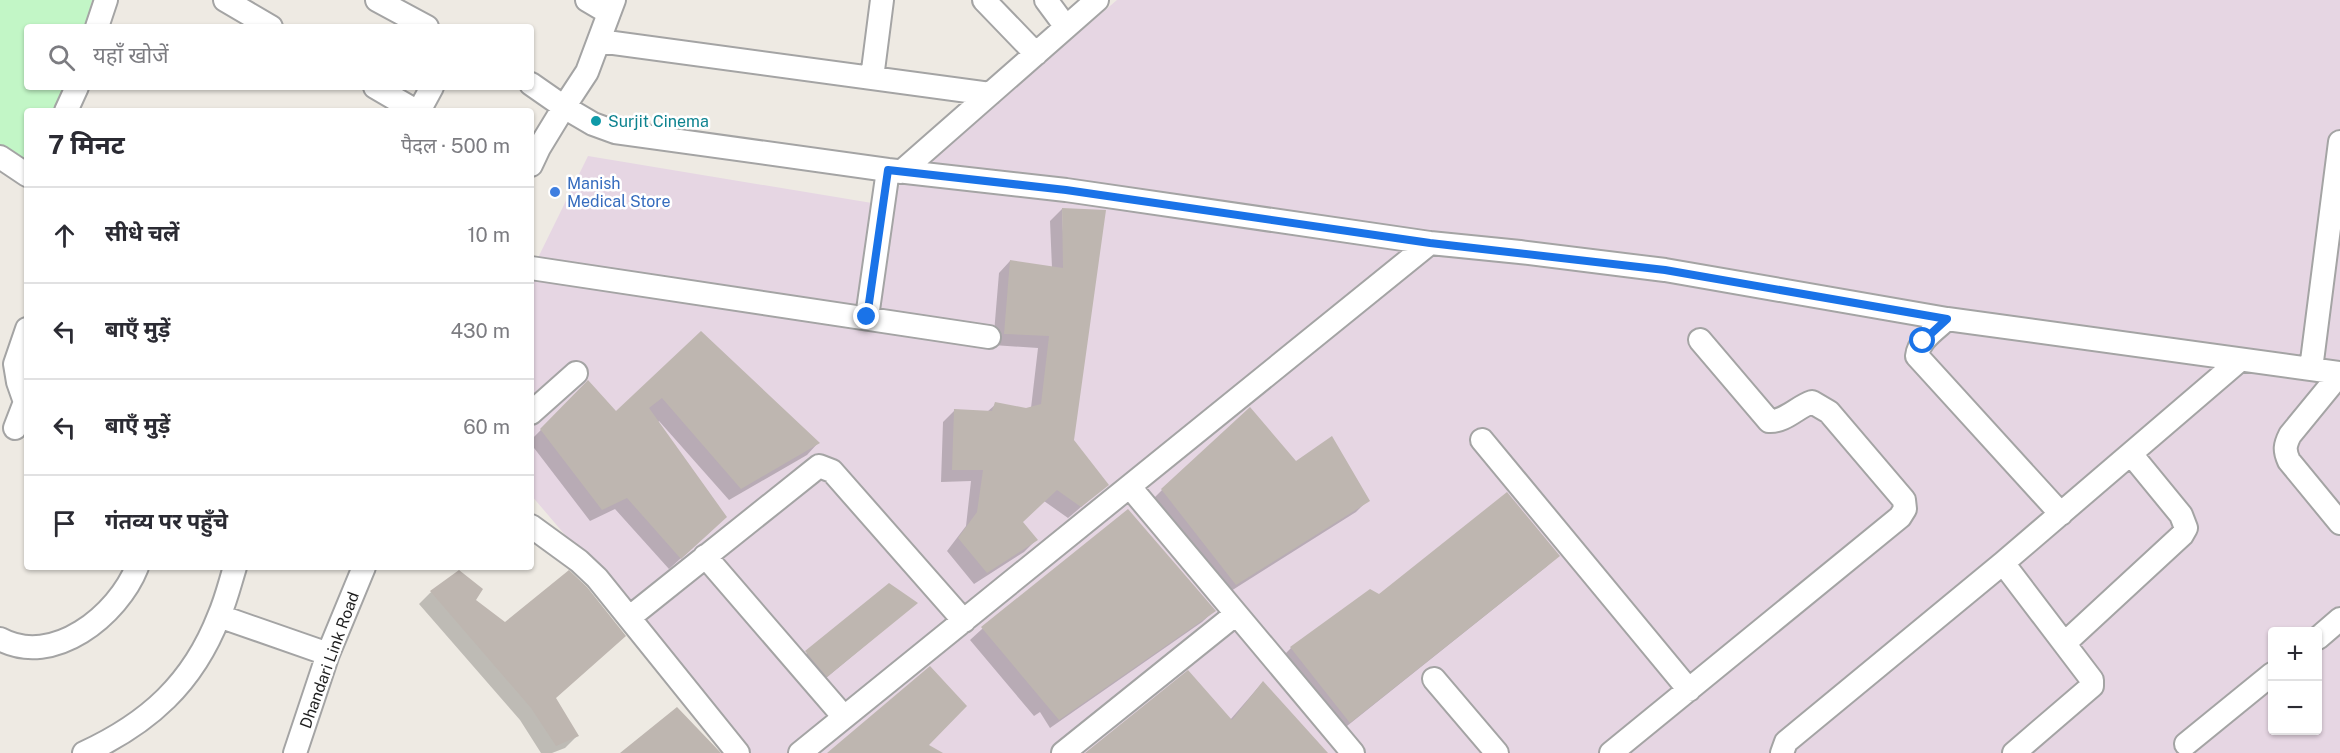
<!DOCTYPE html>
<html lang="hi">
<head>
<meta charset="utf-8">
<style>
  :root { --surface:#fff; --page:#f2f2f3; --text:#2b2b33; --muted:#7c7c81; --line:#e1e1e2 }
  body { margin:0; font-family:"Public Sans","Noto Sans Devanagari",sans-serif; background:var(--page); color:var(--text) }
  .controls { position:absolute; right:18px; bottom:18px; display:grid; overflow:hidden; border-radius:6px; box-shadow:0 2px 4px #0004 }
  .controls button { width:54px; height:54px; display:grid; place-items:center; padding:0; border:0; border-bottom:2px solid var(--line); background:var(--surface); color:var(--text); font:30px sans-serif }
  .stop { position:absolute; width:18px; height:18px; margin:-14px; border:4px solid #1a73e8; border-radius:50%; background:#fff }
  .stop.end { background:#1a73e8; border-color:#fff; box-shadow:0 2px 6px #0008 }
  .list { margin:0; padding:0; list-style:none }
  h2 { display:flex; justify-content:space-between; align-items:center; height:78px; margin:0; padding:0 24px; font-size:26px }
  h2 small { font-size:20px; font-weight:400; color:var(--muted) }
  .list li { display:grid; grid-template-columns:39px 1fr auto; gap:18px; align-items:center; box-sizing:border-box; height:96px; padding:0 24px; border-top:2px solid var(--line) }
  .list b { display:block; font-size:22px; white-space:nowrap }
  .list em { font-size:20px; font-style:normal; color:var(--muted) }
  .icon { flex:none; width:33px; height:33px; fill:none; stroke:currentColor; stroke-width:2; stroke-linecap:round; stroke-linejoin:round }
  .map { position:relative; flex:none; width:2340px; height:753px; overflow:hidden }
  .search { position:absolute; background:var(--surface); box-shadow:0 2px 4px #0004; left:24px; top:24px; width:510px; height:66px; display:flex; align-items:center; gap:15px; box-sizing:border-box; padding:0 21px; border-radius:6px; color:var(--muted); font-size:22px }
  .panel { position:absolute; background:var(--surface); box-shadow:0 2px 4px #0004; left:24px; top:108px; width:510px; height:462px; border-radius:6px }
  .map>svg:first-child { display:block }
</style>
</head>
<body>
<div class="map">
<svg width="2340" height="753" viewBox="0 0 2340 753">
  <rect width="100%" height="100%" fill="#eeeae3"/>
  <!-- industrial -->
  <path fill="#e6d6e3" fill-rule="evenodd" d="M1117,0H2340V753H751L531,495V272L588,156L878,204ZM2272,632H2318V730H2272Z"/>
  <!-- park -->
  <path fill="#c2f6c6" d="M0,0H92L86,27H27V87H72L67,111H27V167L0,149Z"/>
  <!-- shadow -->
  <path fill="#0003" d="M1062,209L1072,441L1107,485L1068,518L1044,501L1021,523L1036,540L1024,552L974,584L947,551L966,526L971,481L941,482L943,422L955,410L987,412L996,404L1026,409L1031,408L1038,348L993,345L999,273L1010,261L1052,268L1050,221Z
    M701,334L818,443L807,455L729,500L659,421L658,422L713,529L669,569L615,509L590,521L531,444V440L588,382L616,413Z
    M1296,463L1368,500L1356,512L1223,596L1150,502L1162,490Z
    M1128,511L1214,611L1202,622L1050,728L1040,712L1034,716L970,640L982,629Z
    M1558,556L1546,567L1337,734L1279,660L1291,648L1379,596Z
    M459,572L474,600L555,698L577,736L565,748L552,753H541L520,720L419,604L430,593Z
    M889,585L916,603L814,688L794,664Z
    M1262,683L1326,753H1087L1230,720Z"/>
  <!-- building -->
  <path fill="#beb6b0" d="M1062,208L1106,210L1074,440L1109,485L1081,507L1057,490L1023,522L1038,540L987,573L958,538L977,512L983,470H952L954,409L992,411L995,402L1026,408L1041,404L1049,336L1004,334L1010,260L1063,268Z
    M701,331L820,443L741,489L662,398L649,408L727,517L681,559L627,498L602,510L540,429L588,380L616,411Z
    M1250,407L1296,461L1332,436L1370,501L1236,585L1161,489Z
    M1507,492L1560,556L1350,723L1290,647L1370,589L1379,594Z
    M1128,509L1216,611L1059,720L981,627Z
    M459,570L483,589L476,600L505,622L569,570L587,587L626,636L556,698L579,736L556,746L531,708L430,591Z
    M889,583L918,603L827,677L805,651Z
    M930,666L967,706L929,745L943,753H827Z
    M1188,670L1232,720L1263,681L1328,753H1085Z
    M677,707L721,753H620Z"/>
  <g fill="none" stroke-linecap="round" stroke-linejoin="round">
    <defs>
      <path id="minor" d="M225,0L271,27
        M377,0L427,27
        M587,0L609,13
        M614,0L587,72L564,107L593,124L615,132L888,170L1066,190L1430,243L1520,252L1665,270L1947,319L2340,373
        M984,0L1036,54
        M1046,0L1066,27
        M97,27L106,0
        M599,41L990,94
        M872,78L882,0
        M531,84L564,107L539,148L531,165
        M375,87L416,111
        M66,111L77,87
        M419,111L432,87
        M0,157L27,175
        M901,172L1097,0
        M531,268L989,337
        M867,317L888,170
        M1947,319C1935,330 1919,340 1917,356L2061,514
        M2311,369L2340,142
        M2340,374L2290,435C2285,445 2284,450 2289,461L2340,523
        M531,413L576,373
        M15,428L25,402L18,382L15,364L27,329
        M1482,440L1689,690
        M1130,487L1353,753
        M531,526L579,561L597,578L738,753
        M705,556L844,717
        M2003,563L2092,680V686L2014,753
        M219,616L328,654
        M630,617L819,466L832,471L964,621
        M2318,638L2340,619
        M0,639C53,668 118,615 137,567
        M2065,643L2182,535L2186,528L2181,515L2131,454
        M1434,679L1497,753
        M2186,744L2272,674
        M84,753C149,723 193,683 219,616C226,600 230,583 235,567
        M295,753L328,654L364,567
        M800,753L1430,243
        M1063,753L1236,614
        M1611,753L1900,517L1905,509L1904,500L1829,412L1812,402C1797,407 1785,422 1769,421L1700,340
        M1782,753L1786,742L2003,563L2240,360"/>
    </defs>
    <!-- minor casing -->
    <use href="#minor" stroke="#a4a4a4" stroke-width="26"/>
    <!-- minor -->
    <use href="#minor" stroke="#fff" stroke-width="22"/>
  </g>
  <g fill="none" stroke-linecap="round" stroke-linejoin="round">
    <!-- route -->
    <path stroke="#1a73e8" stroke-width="8" d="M867,317L888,170L1066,190L1430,243L1665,270L1947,319L1923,341"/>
  </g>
  <!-- markers -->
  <circle fill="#0f9aa8" stroke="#fff" stroke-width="2" cx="596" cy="121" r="6"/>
  <circle fill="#3f7fe0" stroke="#fff" stroke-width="2" cx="555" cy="192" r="6"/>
  <g text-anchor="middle" stroke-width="5" stroke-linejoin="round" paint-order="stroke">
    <!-- culture labels -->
    <g font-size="16" fill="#0d838f" stroke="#fff" text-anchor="start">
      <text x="608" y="127">Surjit Cinema</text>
    </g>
    <!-- shop labels -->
    <g font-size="16" fill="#366cbe" stroke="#fff" text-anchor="start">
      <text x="567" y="189">Manish<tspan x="567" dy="18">Medical Store</tspan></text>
    </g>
    <!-- street labels -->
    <g font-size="16" fill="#1d1d1d" stroke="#fff">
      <text transform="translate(329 660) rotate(-70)" y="6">Dhandari Link Road</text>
    </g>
  </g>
</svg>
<div class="controls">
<button>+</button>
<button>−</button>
</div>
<div class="stop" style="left:1923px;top:341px"></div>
<div class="stop end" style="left:867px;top:317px"></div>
<div class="search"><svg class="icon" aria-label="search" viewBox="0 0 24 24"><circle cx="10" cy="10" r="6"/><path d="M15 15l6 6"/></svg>यहाँ खोजें</div>
<section class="panel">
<h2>7 मिनट<small>पैदल · 500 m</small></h2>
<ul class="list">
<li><svg class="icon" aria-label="ahead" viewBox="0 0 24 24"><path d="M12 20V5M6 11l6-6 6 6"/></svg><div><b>सीधे चलें</b></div><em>10 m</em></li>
<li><svg class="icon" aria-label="left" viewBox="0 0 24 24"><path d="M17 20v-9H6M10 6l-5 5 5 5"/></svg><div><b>बाएँ मुड़ें</b></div><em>430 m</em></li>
<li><svg class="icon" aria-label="left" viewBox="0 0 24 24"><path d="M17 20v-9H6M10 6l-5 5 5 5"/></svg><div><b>बाएँ मुड़ें</b></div><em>60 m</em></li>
<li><svg class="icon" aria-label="arrive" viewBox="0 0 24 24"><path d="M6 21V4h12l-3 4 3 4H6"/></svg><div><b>गंतव्य पर पहुँचे</b></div></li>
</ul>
</section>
</div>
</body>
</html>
